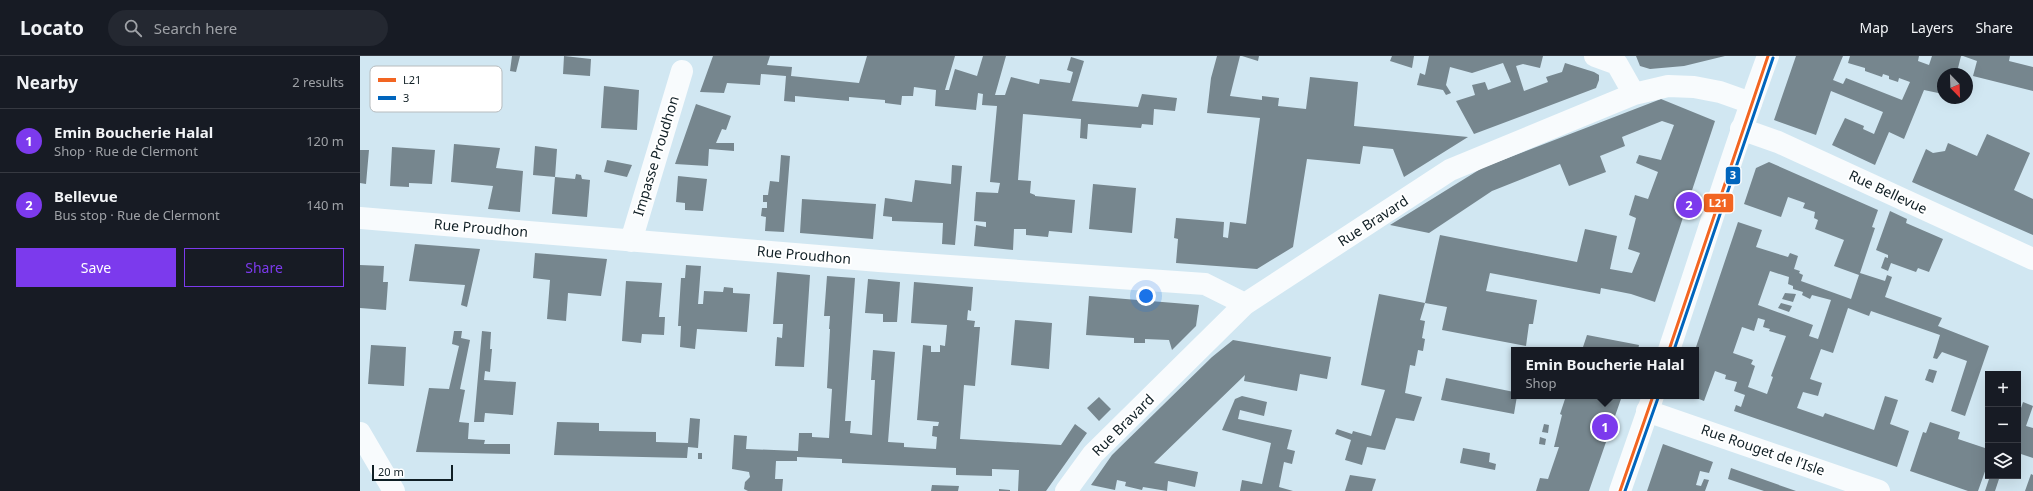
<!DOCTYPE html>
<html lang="en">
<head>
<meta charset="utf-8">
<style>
  :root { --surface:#171b24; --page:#242831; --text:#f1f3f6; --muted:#9ea1a6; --line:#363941; --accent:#7c3aed }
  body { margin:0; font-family:"Noto Sans",sans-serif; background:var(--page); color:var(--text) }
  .controls { position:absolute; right:12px; bottom:12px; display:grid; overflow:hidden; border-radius:0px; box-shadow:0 4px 16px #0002 }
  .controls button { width:36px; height:36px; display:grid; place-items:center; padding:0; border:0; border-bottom:1px solid var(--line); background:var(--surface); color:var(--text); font:20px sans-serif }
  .compass { position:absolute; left:1577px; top:12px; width:36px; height:36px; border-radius:50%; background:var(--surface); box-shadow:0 4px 16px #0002; rotate:157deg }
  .scale { position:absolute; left:12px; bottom:10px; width:81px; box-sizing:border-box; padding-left:4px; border:2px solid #101f25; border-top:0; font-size:11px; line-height:14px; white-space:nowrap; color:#101f25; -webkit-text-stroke:3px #fff; paint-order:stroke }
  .you { position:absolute; left:786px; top:240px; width:14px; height:14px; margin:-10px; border:3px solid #fff; border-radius:50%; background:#1a73e8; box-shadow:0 0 0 6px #1a73e833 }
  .badge { display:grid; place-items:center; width:26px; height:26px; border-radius:50%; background:var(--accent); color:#fff; font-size:13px; font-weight:700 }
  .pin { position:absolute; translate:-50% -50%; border:2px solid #fff; box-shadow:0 1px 4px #0006 }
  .popup { position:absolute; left:1151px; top:291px; width:188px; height:52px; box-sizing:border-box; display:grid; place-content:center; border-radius:0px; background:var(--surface); filter:drop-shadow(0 1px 3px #0005); font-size:13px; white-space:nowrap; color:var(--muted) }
  .popup b { font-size:15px; color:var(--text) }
  .popup::after { content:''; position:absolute; left:50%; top:100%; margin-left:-8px; border:8px solid transparent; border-top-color:var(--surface) }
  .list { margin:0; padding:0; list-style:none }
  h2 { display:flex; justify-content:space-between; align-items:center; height:52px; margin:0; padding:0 16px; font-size:17px }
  h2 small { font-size:13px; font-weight:400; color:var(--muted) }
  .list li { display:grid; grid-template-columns:26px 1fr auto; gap:12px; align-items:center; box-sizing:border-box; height:64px; padding:0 16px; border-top:1px solid var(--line) }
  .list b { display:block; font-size:15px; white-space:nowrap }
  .list p { margin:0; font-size:13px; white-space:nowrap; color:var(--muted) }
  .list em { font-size:13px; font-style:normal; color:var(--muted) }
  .actions { display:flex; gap:8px; padding:12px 16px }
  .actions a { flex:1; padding:9px 0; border:1px solid var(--accent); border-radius:0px; text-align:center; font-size:14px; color:var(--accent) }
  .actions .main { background:var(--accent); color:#fff }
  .icon { flex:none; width:22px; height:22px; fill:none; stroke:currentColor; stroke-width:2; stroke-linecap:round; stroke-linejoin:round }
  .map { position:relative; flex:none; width:1673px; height:435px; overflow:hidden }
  header { display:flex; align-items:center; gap:24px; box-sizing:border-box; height:56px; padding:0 20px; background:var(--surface); border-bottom:1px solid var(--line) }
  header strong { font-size:19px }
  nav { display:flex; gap:22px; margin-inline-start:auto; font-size:14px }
  .search { width:280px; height:36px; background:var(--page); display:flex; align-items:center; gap:10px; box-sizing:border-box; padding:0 14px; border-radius:22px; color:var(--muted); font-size:15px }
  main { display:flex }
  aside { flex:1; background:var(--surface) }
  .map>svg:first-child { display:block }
</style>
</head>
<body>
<header>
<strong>Locato</strong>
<div class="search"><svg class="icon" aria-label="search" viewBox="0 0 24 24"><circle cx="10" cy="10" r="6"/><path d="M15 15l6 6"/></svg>Search here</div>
<nav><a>Map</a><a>Layers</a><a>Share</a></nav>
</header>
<main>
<aside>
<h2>Nearby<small>2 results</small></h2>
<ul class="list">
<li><span class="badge">1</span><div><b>Emin Boucherie Halal</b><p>Shop · Rue de Clermont</p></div><em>120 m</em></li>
<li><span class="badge">2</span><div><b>Bellevue</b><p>Bus stop · Rue de Clermont</p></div><em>140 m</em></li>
</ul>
<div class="actions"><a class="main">Save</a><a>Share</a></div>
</aside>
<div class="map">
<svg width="1673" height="435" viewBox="0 0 1673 435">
  <rect width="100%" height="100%" fill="#d1e7f2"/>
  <!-- building -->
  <path fill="#76868e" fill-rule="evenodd" d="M152,0H160L156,16L150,15Z
    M204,0L231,3L230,20L203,18Z
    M353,0H410L407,9L432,11L431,20L499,27L507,0H595L585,34H589L595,13L617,20L623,0H646L635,39H645L651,21L679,28L680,23L710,27L713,16L707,14L711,1L724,5L712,45L778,51L782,38L817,42L815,55L794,53L793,69L782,68L781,72L728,68L727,83L720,82L721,63L663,58L658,124L671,125L670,137L675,139V140L715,144L712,177L689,175L688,181L666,179V173H654L653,194L614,190L616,169L626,171V166L614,165L616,136L638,137L640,127L630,126L637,50L622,49L623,38L618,37L616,54L575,50L576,34L554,31L553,40H542L541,49L525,47V44L489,41V45L435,40V46L424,45L426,20L401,18L400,29L367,27L364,37L340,36Z
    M857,0H880L870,40L902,44V40L919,42L918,50L946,53L950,21L998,26L994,70L1108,81L1044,121L1033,93L1003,90L1000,108L947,103L933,191L897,213L816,207L818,183L814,182L816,162L864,166L863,181L868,182L870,166L886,168L900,62L847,57L851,22Z
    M882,0H899L898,5Z
    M1032,0H1054L1052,12L1030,5Z
    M1069,0H1183L1180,12L1163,8L1156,10L1164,35L1188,26L1186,21L1202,16L1205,7L1234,16L1239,19V24L1236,32L1114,78L1096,45L1115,39L1112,29L1125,26L1128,34L1151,26L1143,7L1112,17L1090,11L1086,29L1091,37L1086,39L1083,34L1057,29L1060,17L1065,19Z
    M1276,0H1365L1324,10L1290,13L1280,10Z
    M1436,0H1483L1473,24L1483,28L1486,22L1542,44L1550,26L1539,22L1538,26L1529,23V20L1523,18L1522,21L1505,15V12L1488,7L1490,0H1559L1558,5L1569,9L1572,0H1601L1597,16L1604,18H1583V38L1564,34L1544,83L1529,76L1515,109L1472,89L1485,62L1504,70L1503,73L1514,78L1523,56L1471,35L1456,79L1414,64Z
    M1603,0H1650L1649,5L1673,11V35L1613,20L1617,5Z
    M244,30L279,34L277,74L241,72Z
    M1301,43L1355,65L1295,246L1271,238L1241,232L1240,238L1130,217L1126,235L1177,244L1173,268H1169L1166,290L1082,274L1087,251L1065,247L1080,179L1217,206L1225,173L1257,180L1250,213L1272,217L1280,197L1268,193L1276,162L1269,159L1275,139L1288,143L1298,116L1276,107L1279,99L1301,104L1314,69L1302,65L1262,81L1265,90L1240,100L1246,116L1209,130L1200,108L1132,135L1069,177L1030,169L1122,112Z
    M336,48L371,60L366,74L362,73L356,87H374V95L349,93L348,110L315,108Z
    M1627,78L1670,97L1654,134L1673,143V179L1552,126L1566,93L1573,97L1585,95L1588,87L1617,100Z
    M94,88L140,92L136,112L163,115L160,156L128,153L133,130L91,126Z
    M175,90L197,93L195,121L173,119Z
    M32,91L75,94L72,128L49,127V131L30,130Z
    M0,94H9L6,128L0,127Z
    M421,99L430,100L424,176L405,175L406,161L401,160L402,152H407V146H403V139H408L410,125L419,126Z
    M247,104L272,109L267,121L244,116Z
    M1409,106L1518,154L1512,171L1515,172L1500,217L1525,225L1527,219L1532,221L1525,241L1582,262L1578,270L1629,290L1605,360L1591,355L1607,305L1582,296L1577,303L1573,302L1580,279L1511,255L1509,260L1488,252L1473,297L1461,293L1450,323L1462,327L1458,340L1443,336L1437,352L1463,361L1465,357L1514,374L1525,340L1538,344L1530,368L1549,375L1537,411L1374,355L1376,349L1381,351L1385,339L1374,335L1377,326L1365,323L1366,319L1355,315L1344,345L1332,340H1336L1335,294L1378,166L1402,174L1396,191L1428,201L1430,197L1438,200L1434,213L1440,215L1439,217L1443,219L1441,225L1491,243L1499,219L1474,210L1484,184L1455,173L1458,164L1454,162L1455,156L1443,152L1445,147L1428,141L1421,161L1384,148L1396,112ZM1410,215L1429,221L1428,228L1433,230V233L1443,236L1442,239L1450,243L1452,239L1471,244L1458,283L1449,280L1453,269L1398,249ZM1398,262L1405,264L1403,271L1410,273L1409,275L1426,280L1411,320L1413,321L1407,338L1388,331L1395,310L1391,308L1393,304L1373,297L1382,271L1394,275Z
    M592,109L602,110L595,189L582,188L583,167L532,165V161L523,160L525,142L552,146L555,124L591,128Z
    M216,118L221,119L222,123L230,124L227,161L192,158L195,121L215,123Z
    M318,120L347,123L343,155L325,154V147L316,146Z
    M733,128L776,132L772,177L729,173Z
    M442,143L516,148L513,183L440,177Z
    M1530,155L1547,163L1546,167L1583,183L1569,216L1558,212L1556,216L1531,207L1528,215L1521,212L1525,201L1528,202V199L1516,194Z
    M55,188L120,193L107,251L101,249L105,229L49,225Z
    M175,197L247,203L241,240L208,237L206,265L187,263L190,224L173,222Z
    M0,209L24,210L23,226H28L26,254L0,252Z
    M326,209L341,210L338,248H343L344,235L363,236L364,231L373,232V237L390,238L387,276L337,273L335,293L320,291L321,270H318L321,222H325Z
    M417,216L450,219L444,311L415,310L417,281L422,282L423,268H413Z
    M467,220L495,222L485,365H491L490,377L512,379L515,324H511L513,294L535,296L528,386L544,387V391L576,393L577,381L572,380L573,370H578L579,366L557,364L563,289L571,290V296H580V289L585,290L587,269L551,267L554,226L613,231L611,255L608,254L607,264L615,265L614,271H620L615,330L604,329L600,383L701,389L715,368L727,377L686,435H658L659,414L632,413V420L596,419V412L482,407V403L437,401V405H416L415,423H423L422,435H388L384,433L385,426L390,421L389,416L372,413L374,379L387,380L386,393L438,395L439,377H452V381L469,382L472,333L467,332L470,273H469L470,260H464Z
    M508,223L540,226L537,266H523V258L505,257Z
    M266,225L302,227L299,261H305L304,279L282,278L281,287L262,285Z
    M1425,237L1436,238L1433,246L1422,243Z
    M1019,238L1065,247L1060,264L1065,265L1062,282L1065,283L1063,295L1058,294L1055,310L1050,309L1045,337L1062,341L1054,365L1036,362L1025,394L1007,391L1002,409L985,404L991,384L975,378L977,373L992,378L993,375L1011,380L1025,334L1001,329Z
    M729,240L839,249L836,270L812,294L809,284L785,283V287H774V282L726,279Z
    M1421,247L1432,250L1429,256L1418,252Z
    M655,264L692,267L689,313L651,309Z
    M94,275H102L101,282L110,284L100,333L105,334L99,366L109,367L108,383L125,384L124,388H150V398L56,396L69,332L89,333L99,290L92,288Z
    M122,275L131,276L130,293H132L130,316L125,315L124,324L156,326L153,359L125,357L124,366H114Z
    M1227,279L1279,289L1278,294H1222Z
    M873,284L971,301L967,323L940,318L937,335L884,325L885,319L794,407L838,416L835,431L808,425L807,435L783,431L782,434L765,430L766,426L757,424L755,434L731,429L752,399L852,301Z
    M11,289L46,291L44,330L8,328Z
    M1569,313L1577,315L1573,327L1565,324Z
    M1086,322L1154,336V340H1157L1154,358L1081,344Z
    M882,340L907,346L904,360L880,354L878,363L932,374L927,393L935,395L932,408L924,406L919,431L933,435H880L882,424L902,428L911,387L862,374L875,343Z
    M1206,340H1262L1229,435H1176L1180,422L1188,423L1199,391H1194L1202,359L1200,358Z
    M739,341L751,353L739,365L727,352Z
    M1663,346L1673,350L1666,370L1673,372V402L1658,397V361Z
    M330,362L340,363L338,392L328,391L327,402L194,399L197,366L239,367V375L296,376V386L328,387Z
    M1570,366L1600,376L1598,383L1628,393V407L1618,435H1608L1550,415L1563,376L1566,377Z
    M1184,368L1189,369L1188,377L1182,376Z
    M1180,381L1186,383L1185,389L1179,388Z
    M1303,388L1353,406L1349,417L1340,415L1336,429L1341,430L1344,423L1349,424L1345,435H1287Z
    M1103,392L1130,397L1129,406L1136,408L1135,414L1100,407Z
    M338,397H342V403H338Z
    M1371,412L1436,435H1404L1368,423Z
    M1671,418L1673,419V435H1665Z
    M990,419L1016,423L1012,435H985Z
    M1630,420H1640L1635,435H1625Z
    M572,429L599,430L598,435H571Z
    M639,433L650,434V435H639Z"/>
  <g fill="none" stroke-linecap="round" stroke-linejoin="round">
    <!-- minor -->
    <path stroke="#f8fbfd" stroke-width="22" d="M1235,0L1257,8L1274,38
      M1381,73L1418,86L1673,203
      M0,162L519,205L845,228L885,248
      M271,185L322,15
      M1287,355L1519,435
      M706,435L733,398L885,248L1090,114L1274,38L1308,30L1334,31L1360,36L1391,47"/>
    <!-- secondary -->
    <path stroke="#f8fbfd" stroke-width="22" d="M0,377L34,435"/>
    <!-- primary -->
    <path stroke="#f8fbfd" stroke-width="22" d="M1309,294C1342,196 1372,97 1408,0
      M1260,435L1293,340"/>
    <defs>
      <path id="bus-1" d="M1309,294L1408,0
        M1260,435L1293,340"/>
      <path id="bus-2" d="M1314,294L1413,2
        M1265,435L1298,342"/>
    </defs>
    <!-- bus-1 casing -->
    <use href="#bus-1" stroke="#fff" stroke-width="6"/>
    <!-- bus-2 casing -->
    <use href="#bus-2" stroke="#fff" stroke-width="6"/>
    <!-- bus-1 -->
    <use href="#bus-1" stroke="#f26522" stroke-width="3"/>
    <!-- bus-2 -->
    <use href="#bus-2" stroke="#0065bd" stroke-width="3"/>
  </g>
  <g text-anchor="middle" stroke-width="4" stroke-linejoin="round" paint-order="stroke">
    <!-- street labels -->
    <g font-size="14" fill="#101f25" stroke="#fff">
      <text transform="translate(296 100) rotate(-73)" y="5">Impasse Proudhon</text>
      <text transform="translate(1528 136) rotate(25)" y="5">Rue Bellevue</text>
      <text transform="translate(1013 165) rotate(-33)" y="5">Rue Bravard</text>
      <text transform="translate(121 172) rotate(5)" y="5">Rue Proudhon</text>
      <text transform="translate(444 199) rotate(5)" y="5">Rue Proudhon</text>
      <text transform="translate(763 369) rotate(-45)" y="5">Rue Bravard</text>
      <text transform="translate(1403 394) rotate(19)" y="5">Rue Rouget de l'Isle</text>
    </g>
  </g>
  <!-- legend -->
  <rect x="10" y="10" width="132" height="46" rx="6" fill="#fff" stroke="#b7bcbe" stroke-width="1"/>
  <rect x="18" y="22" width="18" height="4" fill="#f26522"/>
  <rect x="18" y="40" width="18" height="4" fill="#0065bd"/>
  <g font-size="11" fill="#101f25">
    <text x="43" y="28">L21</text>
    <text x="43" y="46">3</text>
  </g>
  <g stroke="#fff" stroke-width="1.5">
    <rect x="1365" y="110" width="16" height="19" rx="4" fill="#0065bd"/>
    <rect x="1343" y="137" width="31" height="20" rx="4" fill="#f26522"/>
  </g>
  <g font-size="11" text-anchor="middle" font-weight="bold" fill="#fff">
    <text x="1373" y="123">3</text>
    <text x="1358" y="151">L21</text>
  </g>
</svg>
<div class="controls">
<button>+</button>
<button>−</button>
<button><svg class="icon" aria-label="layers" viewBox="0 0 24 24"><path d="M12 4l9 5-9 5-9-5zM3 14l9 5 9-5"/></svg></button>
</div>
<svg class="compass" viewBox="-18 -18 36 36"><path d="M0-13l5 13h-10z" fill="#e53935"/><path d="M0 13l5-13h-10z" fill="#9ea1a6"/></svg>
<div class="scale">20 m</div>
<div class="you"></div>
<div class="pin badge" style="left:1245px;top:371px">1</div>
<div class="popup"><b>Emin Boucherie Halal</b>Shop</div>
<div class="pin badge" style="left:1329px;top:149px">2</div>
</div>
</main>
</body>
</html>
